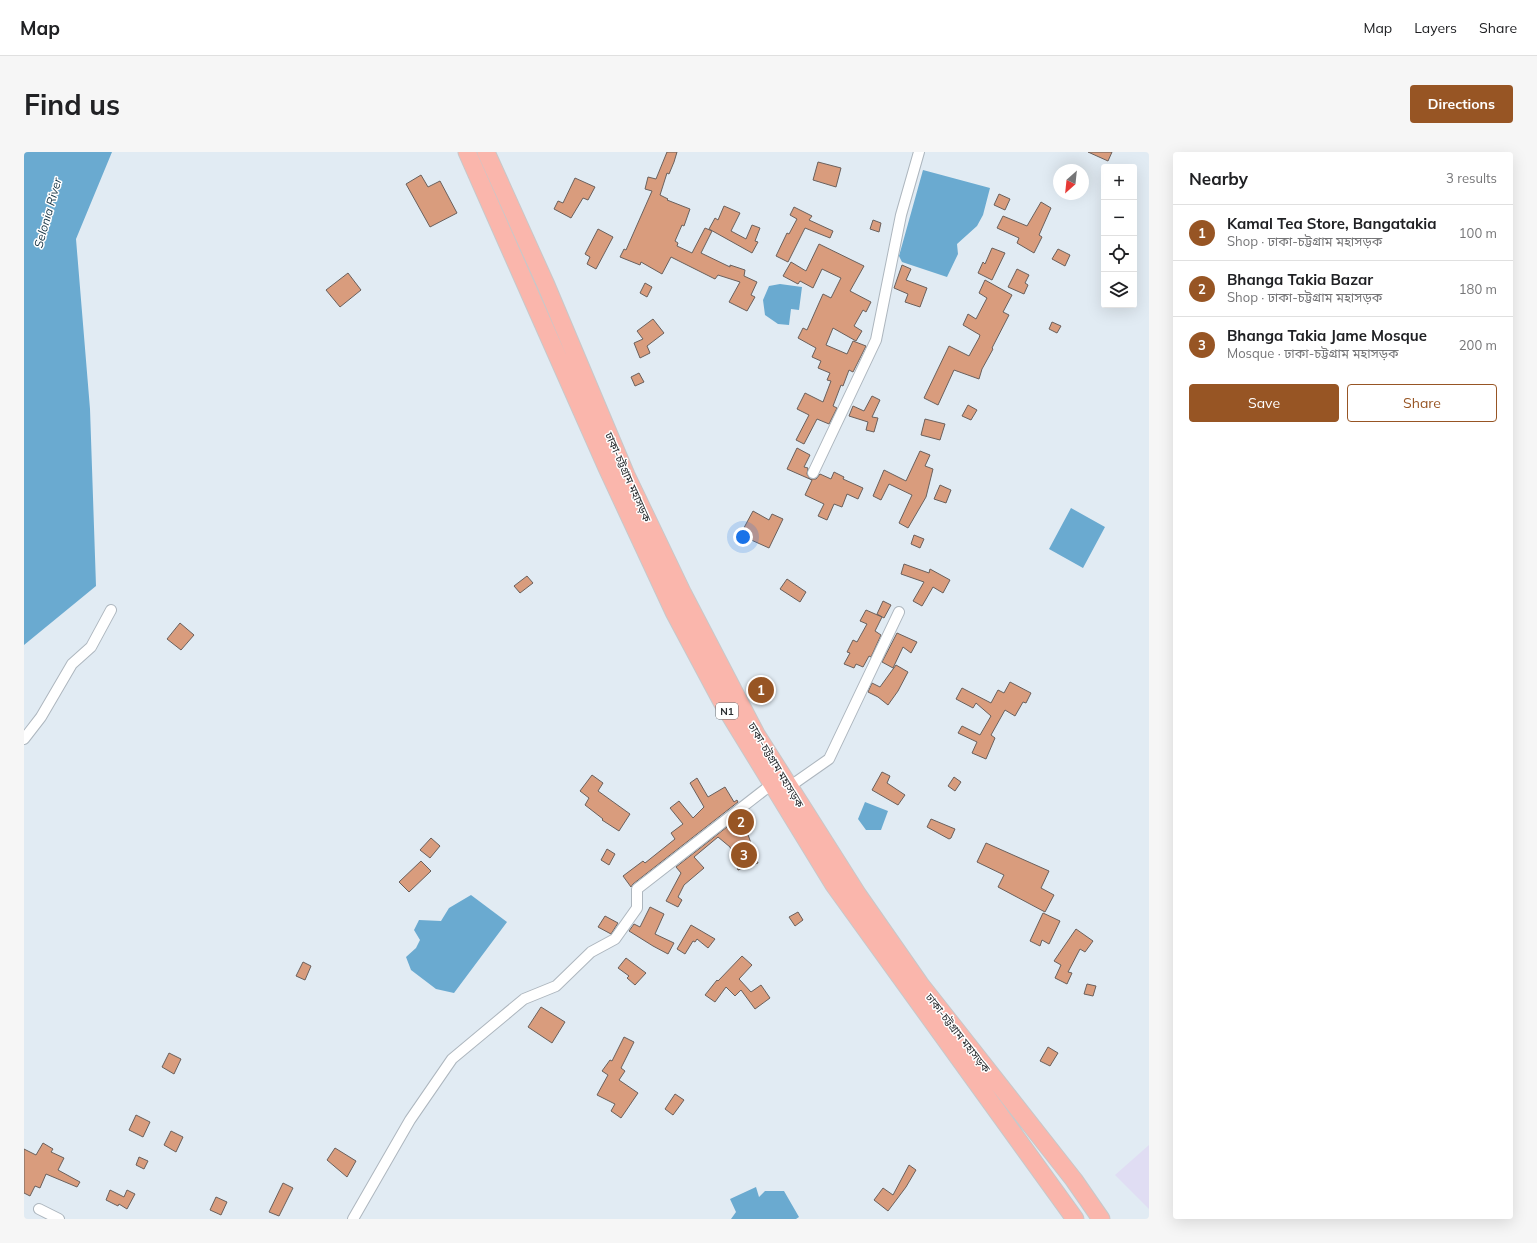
<!DOCTYPE html>
<html lang="en">
<head>
<meta charset="utf-8">
<style>
  :root { --surface:#fff; --page:#f6f6f6; --text:#202124; --muted:#757577; --line:#e0e0e0; --accent:#975524 }
  body { margin:0; font-family:Mulish,"Noto Sans Bengali",sans-serif; background:var(--page); color:var(--text) }
  .controls { position:absolute; right:12px; top:12px; display:grid; overflow:hidden; border-radius:4px; box-shadow:0 4px 16px #0002 }
  .controls button { width:36px; height:36px; display:grid; place-items:center; padding:0; border:0; border-bottom:1px solid var(--line); background:var(--surface); color:var(--text); font:20px sans-serif }
  .compass { position:absolute; left:1029px; top:12px; width:36px; height:36px; border-radius:50%; background:var(--surface); box-shadow:0 4px 16px #0002; rotate:207deg }
  .you { position:absolute; left:719px; top:385px; width:14px; height:14px; margin:-10px; border:3px solid #fff; border-radius:50%; background:#1a73e8; box-shadow:0 0 0 6px #1a73e833 }
  .badge { display:grid; place-items:center; width:26px; height:26px; border-radius:50%; background:var(--accent); color:#fff; font-size:13px; font-weight:700 }
  .pin { position:absolute; translate:-50% -50%; border:2px solid #fff; box-shadow:0 1px 4px #0006 }
  .list { margin:0; padding:0; list-style:none }
  h2 { display:flex; justify-content:space-between; align-items:center; height:52px; margin:0; padding:0 16px; font-size:17px }
  h2 small { font-size:13px; font-weight:400; color:var(--muted) }
  .list li { display:grid; grid-template-columns:26px 1fr auto; gap:12px; align-items:center; box-sizing:border-box; height:56px; padding:0 16px; border-top:1px solid var(--line) }
  .list b { display:block; font-size:15px; white-space:nowrap }
  .list p { margin:0; font-size:13px; white-space:nowrap; color:var(--muted) }
  .list em { font-size:13px; font-style:normal; color:var(--muted) }
  .actions { display:flex; gap:8px; padding:12px 16px }
  .actions a { flex:1; padding:9px 0; border:1px solid var(--accent); border-radius:4px; text-align:center; font-size:14px; color:var(--accent) }
  .actions .main { background:var(--accent); color:#fff }
  .icon { flex:none; width:22px; height:22px; fill:none; stroke:currentColor; stroke-width:2; stroke-linecap:round; stroke-linejoin:round }
  .map { position:relative; flex:none; width:1125px; height:1067px; overflow:hidden; border-radius:4px }
  header { display:flex; align-items:center; gap:24px; box-sizing:border-box; height:56px; padding:0 20px; background:var(--surface); border-bottom:1px solid var(--line) }
  header strong { font-size:19px }
  nav { display:flex; gap:22px; margin-inline-start:auto; font-size:14px }
  .intro { display:flex; align-items:center; justify-content:space-between; box-sizing:border-box; height:96px; padding:0 24px }
  h1 { margin:0; font-size:28px }
  .button { padding:10px 18px; border-radius:4px; background:var(--accent); color:#fff; font-size:14px; font-weight:700 }
  main { display:flex; gap:24px; padding:0 24px }
  aside { flex:1; background:var(--surface); border-radius:4px; box-shadow:0 4px 16px #0002 }
  .map>svg:first-child { display:block }
</style>
</head>
<body>
<header>
<strong>Map</strong>
<nav><a>Map</a><a>Layers</a><a>Share</a></nav>
</header>
<div class="intro"><h1>Find us</h1><a class="button">Directions</a></div>
<main>
<div class="map">
<svg width="1125" height="1067" viewBox="0 0 1125 1067">
  <rect width="100%" height="100%" fill="#e1ebf3"/>
  <!-- industrial -->
  <path fill="#e0ddf3" d="M1125,993V1057L1091,1023Z"/>
  <!-- water -->
  <path fill="#6aaad0" d="M0,0H88L52,87L66,257L72,434L0,493Z
    M899,18L966,36L959,63L953,74L933,92L934,102L923,125L878,110L875,104Z
    M756,132L778,135L775,158L767,157L765,173L754,172L741,163L739,148L745,134Z
    M1047,356L1081,375L1059,416L1025,397Z
    M841,650L864,659L857,678H842L834,667Z
    M447,743L483,770L430,841L412,837L387,818L382,805L392,796L396,788L390,778L395,768L417,769L425,756Z
    M732,1035L735,1045L741,1039H760L775,1065L772,1067H707L712,1060L706,1047Z"/>
  <!-- building -->
  <path fill="#d99c7d" stroke="#6a605c" d="M643,0H653L650,10L645,22L643,21L636,43L644,47L643,48L666,57L660,74L658,73L651,89L654,91L653,94L668,101L681,76L688,79L677,101L706,115V113L721,118L720,124L733,130L727,143L731,145L723,159L705,150L716,130L694,123L691,127L647,105L638,122L617,110L616,113L596,105L600,97L602,98L628,39L621,37L624,25L632,27Z
    M1064,0H1088L1084,9Z
    M794,10L817,16L812,35L789,28Z
    M397,23L404,35L416,29L433,61L406,75L382,32Z
    M551,26L571,35L564,48L559,46L547,66L530,57L534,49L539,51Z
    M975,42L986,47L981,58L970,53Z
    M1017,50L1027,56L1015,83L1018,85L1010,101L993,91L995,86L973,76L979,64L1003,74Z
    M700,54L716,61L707,79L722,87L728,73L736,76L731,89L734,90L728,101L685,77L691,66L694,68Z
    M770,55L788,64L785,68L809,79L806,86L781,76L764,110L752,104L763,81L765,82L773,67L766,63Z
    M849,68L857,71L855,80L846,77Z
    M574,77L589,85L572,117L563,112L566,105L561,102Z
    M795,92L840,114L826,139L847,150L842,160L839,158L830,174L838,179L832,189L809,176L802,193L823,202L829,189L842,194L829,220L825,218L819,234L817,233L809,254L813,256L805,272L793,267L780,292L772,288L785,263L773,257L781,241L799,250L807,229L803,228L806,221L794,216L797,209L788,205L792,196L774,186L779,176L783,178L799,142L807,146L817,126L798,117L789,136L776,129L774,132L759,124L767,110L782,119Z
    M968,96L981,101L968,128L954,121L959,110L961,112Z
    M1034,97L1046,103L1041,114L1028,107Z
    M878,113L887,117L882,128L903,136L896,155L881,150L884,142L870,136Z
    M993,117L1005,123L1001,131L1004,133L1000,142L984,135Z
    M324,121L337,138L316,155L302,138Z
    M961,128L988,143L979,160L985,163L968,196L969,197L958,217L955,227L930,218L914,253L900,246L925,194L945,204L955,186L956,183L939,173L944,162L952,167L963,146L955,141Z
    M621,131L628,135L623,145L616,141Z
    M629,167L640,181L623,194L626,201L616,206L610,191L619,187L613,179Z
    M1028,170L1037,174L1033,181L1025,177Z
    M615,221L620,230L611,234L607,225Z
    M848,244L856,248L848,265L854,266L850,280L842,278L844,270L825,264L829,254L840,259Z
    M944,253L953,258L947,268L938,264Z
    M901,267L921,272L916,288L897,283Z
    M773,296L786,303L780,315L784,316L783,322L786,327H792L796,322L807,327L810,320L820,325L819,327L839,336L834,347L823,342L818,355L810,352L803,368L794,364L800,352L781,343L788,328L763,317Z
    M896,299L906,303L901,314L909,317L902,345L884,376L875,371L888,343L865,332L857,348L849,344L860,318L882,329Z
    M916,333L927,338L922,351L910,347Z
    M729,359L745,368L748,362L759,367L745,396L725,387L723,390L715,385Z
    M890,383L900,387L896,396L887,392Z
    M880,412L905,421L906,417L926,428L919,441L909,435L898,454L889,449L900,430L877,422Z
    M503,424L509,431L496,441L490,434Z
    M763,427L782,440L776,450L756,437Z
    M859,449L867,453L860,466L853,462Z
    M842,458L858,465L851,479L857,483L847,505L845,504L839,515L832,512L830,516L820,512L826,501L823,500L829,488L833,490L843,472L836,469Z
    M156,471L170,483L157,498L143,487Z
    M873,481L893,490L887,501L879,495L869,516L858,510Z
    M872,513L884,520L874,539L864,553L854,545L844,540L848,531L856,535Z
    M735,526L746,529L737,543L729,533Z
    M986,530L1007,541L1002,551L999,550L991,564L981,558L967,583L971,586L962,607L948,601L953,590L934,581L938,574L956,583L967,564L952,551L949,556L932,547L938,536L967,551L974,538L980,541Z
    M858,620L866,624L863,631L881,643L874,653L848,638Z
    M568,623L579,631L574,639L606,662L595,679L578,668L579,667L561,653L565,646L556,639Z
    M930,625L937,630L931,639L924,634Z
    M673,626L684,645L701,635L710,650L713,648L714,650L609,732L607,735L599,724L619,709L621,711L651,687L647,681L659,672L646,656L655,649L669,666L680,655L666,631Z
    M722,660L730,671L722,677L734,711L714,718L706,695L694,685L670,705L680,716L660,733L654,745L658,748L654,755L642,749L657,721L652,715Z
    M907,667L931,677L927,686L925,687L903,675Z
    M407,686L416,694L406,706L396,698Z
    M962,691L1025,719L1017,736L1030,743L1021,760L974,735L980,723L953,710Z
    M583,697L591,702L585,713L577,708Z
    M397,709L407,719L385,740L375,730Z
    M626,755L640,762L631,782L650,791L644,802L629,794L605,779L610,772L616,775Z
    M774,760L779,768L771,774L765,765Z
    M1019,761L1036,769L1025,792L1018,788L1016,794L1006,789Z
    M581,764L594,771L587,782L574,775Z
    M667,773L691,787L684,796L673,787L671,790L669,789L661,802L653,797Z
    M1052,777L1069,789L1061,800L1056,797L1044,820L1048,821L1043,832L1031,826L1037,813L1030,809Z
    M718,804L728,813L715,827L727,840L737,833L746,846L731,857L717,838L711,844L702,835L691,850L681,843L693,828L694,829Z
    M602,806L622,821L611,833L603,826L605,824L594,816Z
    M279,810L287,814L281,828L272,824Z
    M1063,832L1072,834L1069,844L1060,842Z
    M517,855L541,870L528,891L504,875Z
    M600,885L610,890L597,916L601,919L595,928L614,941L597,966L587,959L591,952L573,943L584,923L578,919L586,908L588,909Z
    M1024,895L1034,901L1026,914L1016,909Z
    M145,901L157,907L150,922L138,915Z
    M651,942L660,948L649,963L641,957Z
    M112,963L126,970L119,985L105,978Z
    M147,979L159,985L152,1000L140,993Z
    M19,991L29,997L27,1000L40,1006L34,1018L56,1030L53,1035L22,1022L16,1036L11,1034L6,1044L0,1041V997L12,1003Z
    M311,996L332,1009L323,1025L303,1008Z
    M115,1005L124,1009L120,1017L112,1013Z
    M885,1013L892,1018L882,1035L864,1059L850,1048L859,1036L869,1043Z
    M259,1031L269,1036L255,1064L245,1060Z
    M86,1038L100,1045L103,1038L111,1042L103,1057L95,1052L94,1054L82,1048Z
    M192,1045L203,1050L197,1063L186,1058Z"/>
  <g fill="none" stroke-linecap="round" stroke-linejoin="round">
    <defs>
      <path id="minor" d="M789,321L852,188L877,63L895,0
        M0,587L17,565L48,512L67,495L87,458
        M765,635L805,607L875,460
        M15,1057L35,1067
        M329,1067L386,968L428,907L500,847L532,834L567,800L591,787L613,756V737L748,632"/>
      <path id="trunk" d="M443,0L583,316L650,460L698,550L810,733L1051,1067
        M462,0L522,133L602,323L659,442L732,582L834,743L896,832L1050,1028L1077,1067"/>
    </defs>
    <!-- minor casing -->
    <use href="#minor" stroke="#adb6be" stroke-width="12"/>
    <!-- trunk casing -->
    <use href="#trunk" stroke="#c7c8c9" stroke-width="19"/>
    <!-- minor -->
    <use href="#minor" stroke="#fff" stroke-width="10"/>
    <!-- trunk -->
    <use href="#trunk" stroke="#fab6ac" stroke-width="17"/>
  </g>
  <g text-anchor="middle" stroke-width="3" stroke-linejoin="round" paint-order="stroke">
    <!-- shield labels -->
    <rect fill="#fff" stroke="#686b6d" stroke-width="1" x="692" y="551" width="22" height="16" rx="3"/>
    <g font-size="10" font-weight="bold" fill="#282c2f">
      <text x="703" y="563">N1</text>
    </g>
    <!-- street labels -->
    <g font-size="11" fill="#282c2f" stroke="#fff">
      <text transform="translate(604 325) rotate(66)" y="4">ঢাকা-চট্টগ্রাম মহাসড়ক</text>
      <text transform="translate(752 613) rotate(59)" y="4">ঢাকা-চট্টগ্রাম মহাসড়ক</text>
      <text transform="translate(934 881) rotate(52)" y="4">ঢাকা-চট্টগ্রাম মহাসড়ক</text>
    </g>
    <!-- water labels -->
    <g font-size="12" font-style="italic" fill="#143242" stroke="#fff">
      <text transform="translate(24 61) rotate(-74)" y="4">Selonia River</text>
    </g>
  </g>
</svg>
<div class="controls">
<button>+</button>
<button>−</button>
<button><svg class="icon" aria-label="locate" viewBox="0 0 24 24"><circle cx="12" cy="12" r="6"/><path d="M12 2v4M12 18v4M2 12h4M18 12h4"/></svg></button>
<button><svg class="icon" aria-label="layers" viewBox="0 0 24 24"><path d="M12 4l9 5-9 5-9-5zM3 14l9 5 9-5"/></svg></button>
</div>
<svg class="compass" viewBox="-18 -18 36 36"><path d="M0-13l5 13h-10z" fill="#e53935"/><path d="M0 13l5-13h-10z" fill="#757577"/></svg>
<div class="you"></div>
<div class="pin badge" style="left:737px;top:538px">1</div>
<div class="pin badge" style="left:717px;top:670px">2</div>
<div class="pin badge" style="left:720px;top:703px">3</div>
</div>
<aside>
<h2>Nearby<small>3 results</small></h2>
<ul class="list">
<li><span class="badge">1</span><div><b>Kamal Tea Store, Bangatakia</b><p>Shop · ঢাকা-চট্টগ্রাম মহাসড়ক</p></div><em>100 m</em></li>
<li><span class="badge">2</span><div><b>Bhanga Takia Bazar</b><p>Shop · ঢাকা-চট্টগ্রাম মহাসড়ক</p></div><em>180 m</em></li>
<li><span class="badge">3</span><div><b>Bhanga Takia Jame Mosque</b><p>Mosque · ঢাকা-চট্টগ্রাম মহাসড়ক</p></div><em>200 m</em></li>
</ul>
<div class="actions"><a class="main">Save</a><a>Share</a></div>
</aside>
</main>
</body>
</html>
